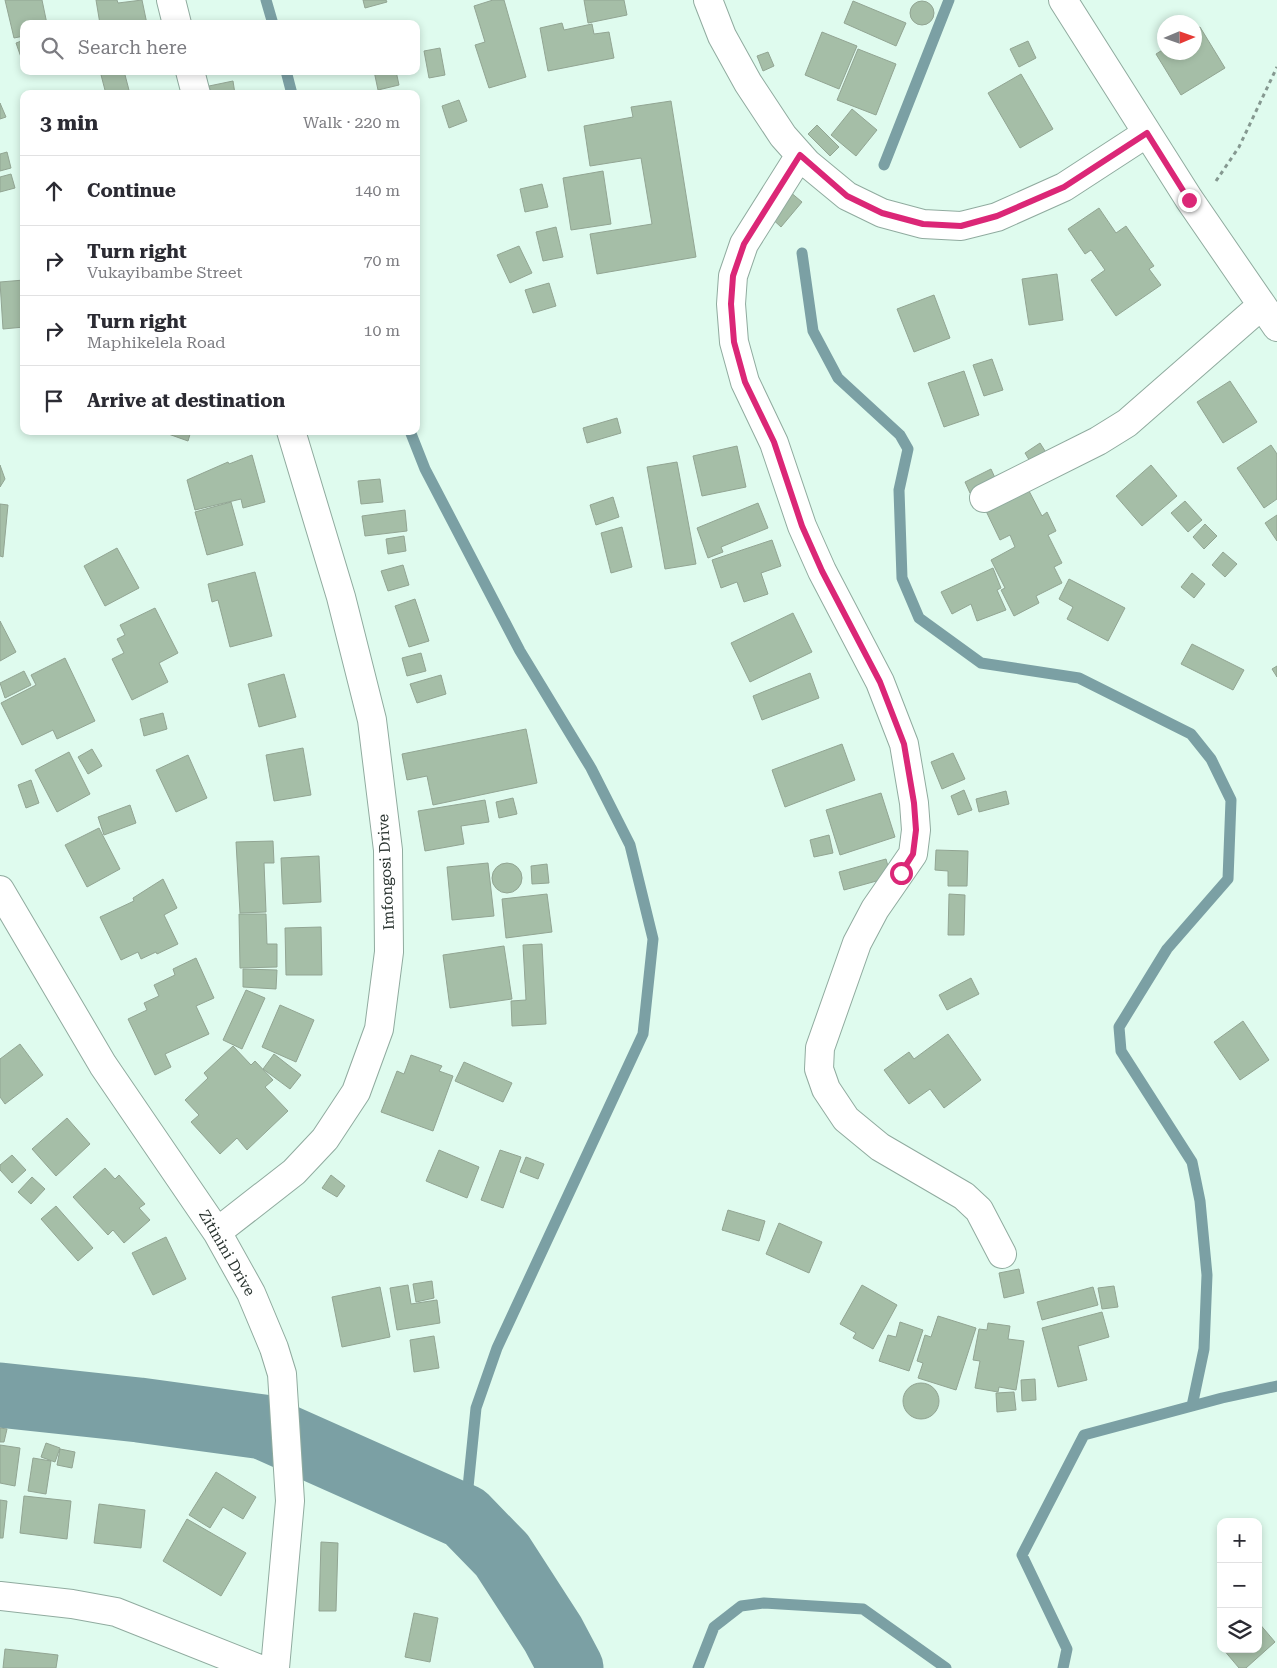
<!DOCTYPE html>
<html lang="en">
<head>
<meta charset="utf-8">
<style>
  :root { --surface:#fff; --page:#f7f7f7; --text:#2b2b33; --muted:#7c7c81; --line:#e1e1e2 }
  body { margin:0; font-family:"Roboto Serif",serif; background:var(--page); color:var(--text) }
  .controls { position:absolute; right:15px; bottom:15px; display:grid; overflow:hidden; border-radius:10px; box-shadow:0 2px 8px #0003 }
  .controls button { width:45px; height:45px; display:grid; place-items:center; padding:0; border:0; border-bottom:1px solid var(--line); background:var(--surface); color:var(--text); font:25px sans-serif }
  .compass { position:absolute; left:1157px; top:15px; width:45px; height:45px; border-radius:50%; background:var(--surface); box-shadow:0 2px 8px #0003; rotate:88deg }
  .stop { position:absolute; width:15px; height:15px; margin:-11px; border:4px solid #db2777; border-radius:50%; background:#fff }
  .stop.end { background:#db2777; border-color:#fff; box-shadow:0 1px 5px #0008 }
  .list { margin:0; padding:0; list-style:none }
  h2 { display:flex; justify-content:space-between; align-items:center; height:65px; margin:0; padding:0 20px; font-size:21px }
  h2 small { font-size:16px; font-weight:400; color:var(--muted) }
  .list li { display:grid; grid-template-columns:32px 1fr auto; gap:15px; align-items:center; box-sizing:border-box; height:70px; padding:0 20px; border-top:1px solid var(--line) }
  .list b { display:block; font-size:19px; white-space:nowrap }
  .list p { margin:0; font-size:16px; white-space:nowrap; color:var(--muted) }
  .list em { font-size:16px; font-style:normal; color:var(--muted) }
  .icon { flex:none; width:28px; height:28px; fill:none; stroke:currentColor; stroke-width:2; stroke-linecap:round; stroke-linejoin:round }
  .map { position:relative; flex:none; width:1277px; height:1668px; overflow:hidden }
  .search { position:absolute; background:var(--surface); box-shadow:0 2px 8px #0003; left:20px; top:20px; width:400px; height:55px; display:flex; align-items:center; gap:12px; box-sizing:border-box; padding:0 18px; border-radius:10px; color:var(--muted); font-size:19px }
  .panel { position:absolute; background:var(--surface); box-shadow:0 2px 8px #0003; left:20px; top:90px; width:400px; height:345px; border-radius:10px }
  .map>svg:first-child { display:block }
</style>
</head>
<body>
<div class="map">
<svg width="1277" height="1668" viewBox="0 0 1277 1668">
  <rect width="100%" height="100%" fill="#dffbee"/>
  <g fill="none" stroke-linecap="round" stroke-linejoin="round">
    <!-- stream -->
    <path stroke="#7ba0a4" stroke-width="11" d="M266,0L273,24
      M286,71L292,94
      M884,165L949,0
      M802,253L813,331L838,378L900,435L908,449L899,490L902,578L919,618L981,663L1079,678L1191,734L1211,759L1231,800L1228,879L1167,949L1119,1027L1121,1051L1192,1162L1200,1201L1207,1275L1204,1349L1192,1406
      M410,431L425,469L520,651L591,768L630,845L653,939L643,1034L497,1348L476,1408L465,1517
      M698,1668L714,1627L741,1606L764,1603L863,1609L946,1668
      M1063,1668L1067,1649L1022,1555L1084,1435L1222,1398L1277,1386"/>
    <!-- river -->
    <path stroke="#7ba0a4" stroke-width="65" d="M0,1395L139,1410L263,1427L465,1517L502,1555L553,1634L571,1668"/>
  </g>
  <!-- building -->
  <path fill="#a5bea7" stroke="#92a593" d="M5,0H42L47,24H24V36L14,38Z
    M96,0H117L118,3L142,0L147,24H100Z
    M363,0H386L387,2L365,8Z
    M493,0H504L526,77L489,88L475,45L485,42L474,6Z
    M584,0H624L627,15L588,23Z
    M853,1L906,23L896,46L844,23Z
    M910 13a12 12 0 1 1 24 0a12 12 0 1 1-24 0Z
    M562,23L564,30L592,24L594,34L609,32L614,58L548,71L540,28Z
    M1200,27L1225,68L1181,95L1156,54L1164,49V52H1194V30Z
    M822,32L857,46L839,89L805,75Z
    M24,40V60H22L16,43Z
    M1028,41L1036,58L1019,67L1010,49Z
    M440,48L445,75L429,78L424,51Z
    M858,49L896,64L876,115L837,100Z
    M768,52L774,66L763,71L757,56Z
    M100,71H124L130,94H106Z
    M374,71H396L399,85L378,90Z
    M1021,74L1053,129L1020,148L988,93Z
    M233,81L235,94H211L209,86Z
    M459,100L467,121L449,128L442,106Z
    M671,101L696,257L597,274L590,234L652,224L641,158L590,166L584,126L633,117L631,107Z
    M0,103L6,117L0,119Z
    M852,109L877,130L856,156L831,135Z
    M817,125L839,147L830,156L808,134Z
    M7,152L11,168L0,171V154Z
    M603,171L611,224L571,230L563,178Z
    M11,174L15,188L0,192V177Z
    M542,184L548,207L525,212L520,189Z
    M789,191L802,202L781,227L768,215Z
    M1099,208L1116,233L1126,226L1154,266L1149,269L1161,285L1116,316L1091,280L1105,270L1091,250L1085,254L1068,229Z
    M556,227L563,257L543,261L536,232Z
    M519,246L532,273L510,283L497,255Z
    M1057,274L1063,320L1029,325L1022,279Z
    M24,280V327L3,329L0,282Z
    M549,283L556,306L533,313L525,290Z
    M934,295L950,338L914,352L897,309Z
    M992,359L1003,390L984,396L973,365Z
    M964,371L979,415L944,427L928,383Z
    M1230,381L1257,422L1223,443L1197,402Z
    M617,418L621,433L587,443L583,428Z
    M160,431H191L188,441Z
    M1040,443L1047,454L1031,463L1025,453Z
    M1271,445L1277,454V499L1264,508L1237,468Z
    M737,446L746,487L702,496L693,456Z
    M252,455L265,502L243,508L241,499L195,510L187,480L228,462L229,464Z
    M677,462L696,564L665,569L647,467Z
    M0,465L5,479L0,487Z
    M1151,465L1177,496L1142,526L1116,496Z
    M991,469L996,480L970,493L965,482Z
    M380,479L383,502L361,504L358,481Z
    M1028,489L1042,516L1047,512L1056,531L1048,535L1062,563L1054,567L1062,583L1036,596L1039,603L1014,616L1001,590L1005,588L991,560L1015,547L1010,535L1000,540L986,511Z
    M613,497L619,517L596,525L590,505Z
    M1185,501L1202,520L1188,532L1171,513Z
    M231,502L243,545L207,555L195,512Z
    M758,503L768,528L721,547L723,552L708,558L697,528Z
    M0,504L8,505L3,557L0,556Z
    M405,510L407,531L365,536L362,516Z
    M1277,515V541L1265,523Z
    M1205,524L1217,536L1204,549L1193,537Z
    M622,527L632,567L611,573L601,533Z
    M404,536L406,551L388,554L386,539Z
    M772,540L781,566L761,573L768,594L744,602L737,582L721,588L712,560Z
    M117,548L139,588L105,606L84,566Z
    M1223,552L1237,564L1225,577L1212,565Z
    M403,565L409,585L388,591L381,571Z
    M993,568L1001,588L997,590L1006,610L977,621L971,604L952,614L941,592Z
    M255,572L272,636L230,647L218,600L212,602L208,584Z
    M1192,573L1205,584L1194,598L1181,587Z
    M1069,579L1125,608L1108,641L1067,619L1073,607L1059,599Z
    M415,599L429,641L409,647L395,606Z
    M155,608L178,653L159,663L168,682L132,700L112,659L124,653L117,639L125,635L120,625Z
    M793,613L812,652L750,682L731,643Z
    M0,621L16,652L0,661Z
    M1192,644L1244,670L1233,690L1181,664Z
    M421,653L426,671L407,676L402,658Z
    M65,658L95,721L57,739L53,730L22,745L1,703L36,685L31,675Z
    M1277,666V677L1272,669Z
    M24,671L31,685L5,698L0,683Z
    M810,673L819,698L762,720L753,696Z
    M284,674L296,717L259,727L248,684Z
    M441,675L446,694L417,703L410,684Z
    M163,713L167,729L144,736L140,719Z
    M526,729L537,783L433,805L427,776L407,780L402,754Z
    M842,744L855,780L785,807L772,770Z
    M303,748L311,795L274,801L266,755Z
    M92,749L102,766L88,774L78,757Z
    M69,752L90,794L57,812L35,770Z
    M953,753L965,779L942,789L931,762Z
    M188,755L207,798L176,812L156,770Z
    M31,780L39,803L26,808L18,785Z
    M964,790L972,810L958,815L951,796Z
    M1006,791L1009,804L979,812L976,799Z
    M881,793L895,837L840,855L826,810Z
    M513,798L517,814L499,818L496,802Z
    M485,800L489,822L461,826L464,844L425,851L418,811Z
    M130,805L136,823L104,835L98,817Z
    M99,828L120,869L87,887L65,845Z
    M829,835L833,853L814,857L810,840Z
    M273,841L274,863H264L266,912L240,913L236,842Z
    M936,850L968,851L967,886H948V871L935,870Z
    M319,856L321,902L283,904L281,858Z
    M886,859L891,877L844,890L839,872Z
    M492 878a15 15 0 1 1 30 0a15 15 0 1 1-30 0Z
    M488,863L494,916L452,920L447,867Z
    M547,864L549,883L532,884L531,866Z
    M163,879L177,908L164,915L178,944L157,954L156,952L141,959L138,952L121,960L100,917L134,901L133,898Z
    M547,894L552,932L506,938L502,899Z
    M949,894L965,895L964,935H948Z
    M239,914H266L267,944H277V967L240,968Z
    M321,927L322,975H286L285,928Z
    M542,944L546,1024L512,1026L511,1001L526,1000L523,945Z
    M504,946L512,999L450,1008L443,955Z
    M196,958L214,998L196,1006L209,1034L165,1054L171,1067L155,1075L128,1019L147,1010L144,1003L159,996L154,985L175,975L173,969Z
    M243,969L277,970L276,989L243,987Z
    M971,978L979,994L947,1010L939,995Z
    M246,990L265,998L242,1049L223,1040Z
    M280,1005L314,1020L296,1062L262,1047Z
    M1243,1021L1269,1060L1240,1080L1214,1042Z
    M948,1034L981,1080L944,1108L930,1089L909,1104L884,1070L909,1052L914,1059Z
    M20,1044L43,1075L5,1104L0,1097V1059Z
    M233,1046L251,1065L255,1061L273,1080L265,1087L288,1111L247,1150L237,1138L220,1154L191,1122L199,1115L185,1100L208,1078L204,1073Z
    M274,1054L301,1075L290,1089L263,1069Z
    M411,1055L442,1066L439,1071L453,1076L433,1131L381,1112L397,1071L404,1074Z
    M464,1062L512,1083L503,1102L455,1081Z
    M67,1118L90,1144L56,1176L32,1149Z
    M439,1150L479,1167L467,1198L426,1181Z
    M500,1150L521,1157L503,1208L481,1200Z
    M12,1155L26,1170L12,1183L0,1170V1165Z
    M526,1157L544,1164L538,1179L520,1172Z
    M105,1168L115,1179L119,1175L145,1204L139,1208L150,1220L124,1243L113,1230L108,1235L73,1197Z
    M331,1175L345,1186L337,1197L322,1188Z
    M32,1177L45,1189L31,1204L18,1192Z
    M56,1206L93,1248L78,1261L41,1219Z
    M728,1210L765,1221L759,1241L722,1230Z
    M779,1223L822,1242L809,1273L766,1254Z
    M166,1237L186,1279L153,1295L132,1253Z
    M1019,1269L1024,1293L1004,1298L999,1273Z
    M432,1281L434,1298L416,1302L413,1284Z
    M408,1285L411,1304L437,1300L440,1323L397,1330L390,1288Z
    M862,1285L897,1305L873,1349L853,1338L856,1333L840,1324Z
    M1114,1286L1118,1307L1102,1309L1098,1288Z
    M380,1287L390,1337L342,1347L332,1297Z
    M1093,1287L1098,1305L1042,1320L1037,1302Z
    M1102,1312L1109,1337L1078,1346L1087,1380L1058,1387L1042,1328Z
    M938,1316L976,1328L956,1390L918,1378L923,1363L917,1361L925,1335L931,1337Z
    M900,1322L923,1330L909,1371L879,1361L888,1335L896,1337Z
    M988,1323L1010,1326L1008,1339L1024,1341L1016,1390L999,1387L998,1392L975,1388L980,1361L973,1360L979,1329L987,1330Z
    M434,1336L439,1368L414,1372L410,1340Z
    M1035,1379L1036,1400L1022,1401L1021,1380Z
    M903 1401a18 18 0 1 1 36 0a18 18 0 1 1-36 0Z
    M1014,1392L1016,1410L997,1412L996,1393Z
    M0,1428L7,1429L4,1442H0Z
    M46,1443L60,1448L55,1462L41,1457Z
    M0,1445L20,1448L15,1486L0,1483Z
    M60,1449L75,1452L72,1468L57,1465Z
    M33,1458L51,1461L46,1494L28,1491Z
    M216,1472L256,1497L243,1519L223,1507L210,1528L189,1515Z
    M24,1496L71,1501L67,1539L20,1533Z
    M0,1500L7,1501L3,1538H0Z
    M99,1504L145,1510L141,1548L94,1543Z
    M187,1519L246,1553L221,1596L163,1561Z
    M321,1542L338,1543L336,1611H319Z
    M414,1613L438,1618L430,1662L405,1657Z
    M1258,1622L1275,1642L1246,1668H1239L1223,1649H1258Z
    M5,1649L58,1655L56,1668H3Z"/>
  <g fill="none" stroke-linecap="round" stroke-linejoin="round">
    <defs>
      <path id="minor" d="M171,0L177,24
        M708,0L722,36L748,83L783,136L807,163L847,196L882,213L923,224L961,226L997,217L1064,187L1147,133
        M1063,0L1189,199L1277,327
        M190,71L196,94
        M800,155L744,244L733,276L731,304L734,342L745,382L774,443L802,526L822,571L880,682L904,744L914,803L916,830L913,854L875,909L857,943L820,1048L819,1069L826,1089L846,1119L880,1147L964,1196L979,1210L1002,1254
        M984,498L1098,441L1127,423L1262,305
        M0,890L103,1065L217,1232L251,1293L274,1348L282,1374L290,1501L275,1668
        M217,1232L294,1172L325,1139L356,1092L379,1029L389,952L388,850L372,720L341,597L291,431
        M0,1596L72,1604L116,1612L257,1668"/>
    </defs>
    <!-- minor casing -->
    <use href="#minor" stroke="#90ab9f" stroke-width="30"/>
    <!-- path -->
    <path stroke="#859890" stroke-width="3" stroke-dasharray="4 4" stroke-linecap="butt" d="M1216,181L1239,147L1277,67"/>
    <!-- minor -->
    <use href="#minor" stroke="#fff" stroke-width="28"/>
  </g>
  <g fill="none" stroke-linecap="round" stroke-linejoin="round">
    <!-- route -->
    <path stroke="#db2777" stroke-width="6" d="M901,873L913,854L916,830L914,803L904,744L880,682L822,571L802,526L774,442L745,382L734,342L731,304L733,276L744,244L800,155L847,196L882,213L923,224L961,226L997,216L1064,187L1147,133L1189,200"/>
  </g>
  <g text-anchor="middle" stroke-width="4" stroke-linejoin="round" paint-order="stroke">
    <!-- street labels -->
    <g font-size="15" fill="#29332f" stroke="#fff">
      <text transform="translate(386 872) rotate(-93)" y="5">Imfongosi Drive</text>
      <text transform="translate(227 1253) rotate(60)" y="5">Zitinini Drive</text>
    </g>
  </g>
</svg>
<div class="controls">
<button>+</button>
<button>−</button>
<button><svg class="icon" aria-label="layers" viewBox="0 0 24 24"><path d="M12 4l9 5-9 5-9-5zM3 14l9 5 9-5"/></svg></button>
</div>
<svg class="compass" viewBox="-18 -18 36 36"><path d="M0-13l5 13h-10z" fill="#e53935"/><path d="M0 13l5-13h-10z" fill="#7c7c81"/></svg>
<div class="stop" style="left:901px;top:873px"></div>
<div class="stop end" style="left:1189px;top:200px"></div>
<div class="search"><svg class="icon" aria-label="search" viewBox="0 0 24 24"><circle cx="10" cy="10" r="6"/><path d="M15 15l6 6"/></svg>Search here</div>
<section class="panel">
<h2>3 min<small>Walk · 220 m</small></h2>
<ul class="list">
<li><svg class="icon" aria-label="ahead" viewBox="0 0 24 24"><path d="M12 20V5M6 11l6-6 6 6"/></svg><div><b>Continue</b></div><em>140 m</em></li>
<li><svg class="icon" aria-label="right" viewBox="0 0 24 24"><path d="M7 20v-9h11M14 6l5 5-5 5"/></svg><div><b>Turn right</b><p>Vukayibambe Street</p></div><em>70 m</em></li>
<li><svg class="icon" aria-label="right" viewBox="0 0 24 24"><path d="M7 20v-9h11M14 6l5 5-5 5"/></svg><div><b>Turn right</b><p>Maphikelela Road</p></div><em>10 m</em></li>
<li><svg class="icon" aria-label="arrive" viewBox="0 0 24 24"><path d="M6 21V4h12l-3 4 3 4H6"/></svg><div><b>Arrive at destination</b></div></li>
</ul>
</section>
</div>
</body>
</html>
